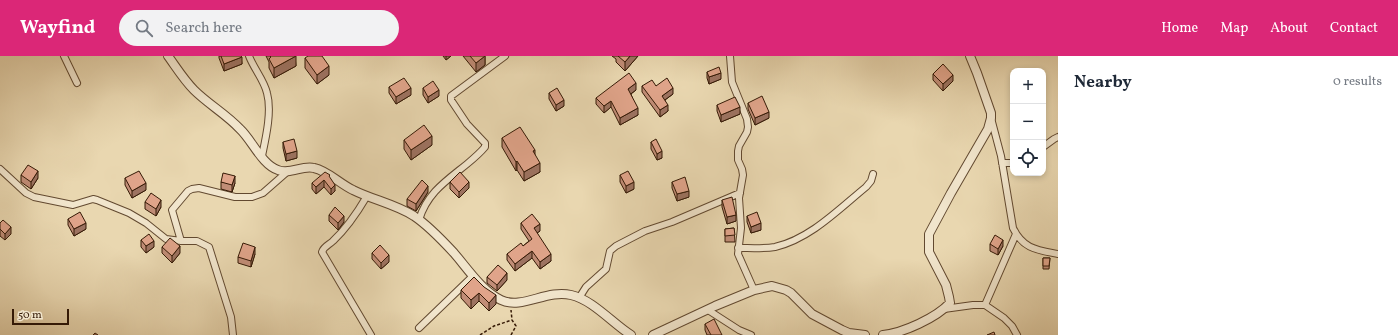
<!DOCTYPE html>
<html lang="en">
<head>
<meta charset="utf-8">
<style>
  :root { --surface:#fff; --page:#f2f2f3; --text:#1f2937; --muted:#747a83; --line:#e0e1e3; --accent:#db2777 }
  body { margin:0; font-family:Vollkorn,serif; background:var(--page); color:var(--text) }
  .controls { position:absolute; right:12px; top:12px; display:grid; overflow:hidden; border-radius:8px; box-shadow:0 2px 6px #0003 }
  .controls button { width:36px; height:36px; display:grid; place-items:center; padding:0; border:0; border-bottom:1px solid var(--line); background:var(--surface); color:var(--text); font:20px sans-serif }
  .scale { position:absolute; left:12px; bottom:10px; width:57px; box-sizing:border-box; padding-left:4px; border:2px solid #351a06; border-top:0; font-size:11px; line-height:14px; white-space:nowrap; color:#351a06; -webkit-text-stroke:3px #f1e5cc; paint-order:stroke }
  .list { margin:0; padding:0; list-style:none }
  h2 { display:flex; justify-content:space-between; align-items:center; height:52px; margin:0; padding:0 16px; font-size:17px }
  h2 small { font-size:13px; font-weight:400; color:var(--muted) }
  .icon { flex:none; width:22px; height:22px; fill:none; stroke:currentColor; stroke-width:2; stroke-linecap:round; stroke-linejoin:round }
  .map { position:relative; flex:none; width:1058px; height:279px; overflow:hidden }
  header { display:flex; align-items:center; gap:24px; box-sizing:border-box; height:56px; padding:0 20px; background:var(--accent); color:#fff }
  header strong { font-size:19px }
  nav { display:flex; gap:22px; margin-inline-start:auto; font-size:14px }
  .search { width:280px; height:36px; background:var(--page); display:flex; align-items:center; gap:10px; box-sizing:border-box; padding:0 14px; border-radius:22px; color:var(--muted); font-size:15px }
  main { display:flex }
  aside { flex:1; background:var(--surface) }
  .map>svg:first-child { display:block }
</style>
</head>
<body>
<header>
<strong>Wayfind</strong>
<div class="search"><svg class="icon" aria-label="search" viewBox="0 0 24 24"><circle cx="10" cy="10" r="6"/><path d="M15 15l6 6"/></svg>Search here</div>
<nav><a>Home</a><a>Map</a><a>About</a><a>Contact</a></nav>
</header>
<main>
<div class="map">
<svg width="1058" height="279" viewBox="0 0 1058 279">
  <rect width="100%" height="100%" fill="#e9d7b0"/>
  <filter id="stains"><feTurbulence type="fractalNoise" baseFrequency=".005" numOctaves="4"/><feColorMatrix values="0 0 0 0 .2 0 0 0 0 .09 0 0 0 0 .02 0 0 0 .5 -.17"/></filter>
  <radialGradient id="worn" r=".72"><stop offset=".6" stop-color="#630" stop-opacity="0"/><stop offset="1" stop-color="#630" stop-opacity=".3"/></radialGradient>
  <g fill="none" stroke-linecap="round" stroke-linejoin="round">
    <defs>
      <path id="minor" d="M64,0L77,27
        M249,0C254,13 264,24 267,37C272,55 266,81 262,100
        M730,0L732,26L747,63L748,71L747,76L739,90L738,95V104L742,113L743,119L739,142L741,172L738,198L754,234
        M991,62L1001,100L1013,172C1023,193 1037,194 1058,198
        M1043,91L1054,83L1058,81
        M1002,107H1013
        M0,113L26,137L34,141L73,149L93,143L97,144L129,157L146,167L166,183L181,185
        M367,140C357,157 347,172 333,185C329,189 324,190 322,196L371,279
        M419,164C427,137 446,125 467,108C473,103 480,97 485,91V87L467,68L451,44V40L505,0
        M738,192C750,192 763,193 775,191C810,183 839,153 866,131L871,125L873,118
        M579,242L586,231L606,213L610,195L616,190L645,175L672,166L740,137
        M985,249L1016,178
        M944,253L973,249H985L1004,262L1012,270L1017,279
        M708,254L739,274L751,279
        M419,272L473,220
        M233,279L231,261L209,191L197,185H181L172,154L188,135L192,133L199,132L235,141H252L263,137L287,116"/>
      <path id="tertiary" d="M168,0C176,11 184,24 194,34C208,48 226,58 240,73C252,84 262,109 278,114C290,119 302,109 314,112C328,115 340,128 353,134C373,144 395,148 414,160C429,170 442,184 454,197C467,212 482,235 501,244C522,254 547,233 571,239C593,244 612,267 631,279
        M653,279L715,250L754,234L772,230L786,234L791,237L812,258L842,274L849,277L865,279
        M883,279C903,277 936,262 950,247L949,241L946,229L929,196V178L951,137L988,73L991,62V57L977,17L970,0"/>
    </defs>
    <!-- minor casing -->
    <use href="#minor" stroke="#624930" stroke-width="8"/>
    <!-- tertiary casing -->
    <use href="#tertiary" stroke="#624930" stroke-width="10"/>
    <!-- path -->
    <path stroke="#351a06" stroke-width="1.5" stroke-dasharray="3 2" stroke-linecap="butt" d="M480,279L494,270L512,264
      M511,279L516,270L512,264L511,254"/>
    <!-- minor -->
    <use href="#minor" stroke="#f1e5cc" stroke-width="6"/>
    <!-- tertiary -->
    <use href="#tertiary" stroke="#f1e5cc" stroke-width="8"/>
  </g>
  <!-- wall -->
  <path fill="#c18d77" stroke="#351a06" d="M219,0H241L242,8L224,15L219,2Z
    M266,0H295L296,10L274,22L269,12V6Z
    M443,0H451L446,4Z
    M463,0H485V9L476,16Z
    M612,0H638L625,15L616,6V3Z
    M305,2L329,19L317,28L305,12Z
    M707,16L721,23L709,28L707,22Z
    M933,18L953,25L943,35L933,24Z
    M642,30H656L673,38L665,44L668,55L660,61L642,36Z
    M389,31L411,39L396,48L389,37Z
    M423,32L439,40L428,47L423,39Z
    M636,34L631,38L638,59L620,69L611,51L604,57L596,48V42Z
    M549,37L564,50L556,55L549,43Z
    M748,47L769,62L755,69L748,53Z
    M717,49L740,58L721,66L717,55Z
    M502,82L535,100L540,116L524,125L517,114L516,115L502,91Z
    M404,84L432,89L411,104L404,93Z
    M283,86L297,102L286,105L283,92Z
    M651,86L662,102L657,104L651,93Z
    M21,119L38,122L31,133L21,126Z
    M620,119L634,133L626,137L620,126Z
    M125,122L146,134L132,142L125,129Z
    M330,122L335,135L331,139L324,131L316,138L312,133V127Z
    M221,126L235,127L232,136L221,133Z
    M450,126L469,132L459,142L450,133Z
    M672,126L689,141L677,145L672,132Z
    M428,136L416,155L407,150V143Z
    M722,144L736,165L727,168L722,151Z
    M145,146L161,151L156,160L145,153Z
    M329,159L344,166L338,174L329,165Z
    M747,160L761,174L751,177L747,166Z
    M68,163L86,173L74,180L68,169Z
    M0,167L11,178L5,184L0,180Z
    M521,167L540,175L537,177L551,205L540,213L532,202L515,215L507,204V198L523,190L529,185L521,173Z
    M734,172L735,186H725V173Z
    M141,184L154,191L146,197L141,191Z
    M990,188L1003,190L998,199L990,195Z
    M162,191L180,197L172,207L162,197Z
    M372,197L389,206L381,213L372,203Z
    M255,198L251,211L238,207V201Z
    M1043,202H1050L1049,213H1043Z
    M474,221L496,248L489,255L479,245L471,253L461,242V234Z
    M487,221L507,224L497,235L487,227Z
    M705,268L722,279H707L705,274Z"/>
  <!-- shaded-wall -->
  <path fill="#9d7361" stroke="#351a06" d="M296,0V10L274,22V12Z
    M446,0H451L446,4Z
    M485,0V9L476,16V7Z
    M630,0H638L625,15V6Z
    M242,1V8L224,15V8Z
    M329,10V19L317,28V19Z
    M721,17V23L709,28V21Z
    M953,19V25L943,35V28Z
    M636,27V34L628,40V33Z
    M411,32V39L396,48V41Z
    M673,32V38L662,46V40Z
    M439,34V40L428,47V41Z
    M564,44V50L556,55V49Z
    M611,45V51L604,57V50Z
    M668,49V55L660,61V54Z
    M740,51V58L721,66V59Z
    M638,52V59L620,69V62Z
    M769,56V62L755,69V62Z
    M432,80V89L411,104V94Z
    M535,94V103L533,95Z
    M297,95V102L286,105V98Z
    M662,95V102L657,104V98Z
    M517,105V114L516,115V106Z
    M540,107V116L524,125V116Z
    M38,115V122L31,133V126Z
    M235,120V127L232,136V129Z
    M324,124V131L316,138V131Z
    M469,126V132L459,142V136Z
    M634,126V133L626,137V130Z
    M146,127V134L132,142V135Z
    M335,129V135L331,139V133Z
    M428,130V136L416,155V148Z
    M689,135V141L677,145V138Z
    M161,144V151L156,160V153Z
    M736,159V165L727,168V161Z
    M344,160V166L338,174V167Z
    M86,167V173L74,180V173Z
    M761,167V174L751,177V171Z
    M540,168V175L534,179V172Z
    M11,171V178L5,184V178Z
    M1003,184V190L998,199V193Z
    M154,185V191L146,197V190Z
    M180,190V197L172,207V200Z
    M255,191V198L251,211V205Z
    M532,195V202L515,215V208Z
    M551,198V205L540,213V206Z
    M389,199V206L381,213V207Z
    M507,217V224L497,235V229Z
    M479,237V245L471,253V244Z
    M496,239V248L489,255V247Z"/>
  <!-- building -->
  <path fill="#e0a48a" stroke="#351a06" d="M221,0H241L242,1L224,8Z
    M270,0H296L274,12L269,3L271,1Z
    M308,0H322L329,10L317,19L305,2Z
    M470,0H485L476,7Z
    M618,0H630L625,6Z
    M943,8L953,19L943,28L933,18Z
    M719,11L721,17L709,21L707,16Z
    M629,17L636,27L628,33L638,52L620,62L611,45L604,50L596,42Z
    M404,22L411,32L396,41L389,31Z
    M667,22L673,32L662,40L668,49L660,54L642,30L652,24L656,30Z
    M433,25L439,34L428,41L423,32Z
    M557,32L564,44L556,49L549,37Z
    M762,40L769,56L755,62L748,47Z
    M735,41L740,51L721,59L717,49Z
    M424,69L432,80L411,94L404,84Z
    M520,71L535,94L533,95L540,107L524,116L517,105L516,106L502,82Z
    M294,83L297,95L286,98L283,86Z
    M656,83L662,95L657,98L651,86Z
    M28,109L38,115L31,126L21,119Z
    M139,115L146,127L132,135L125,122Z
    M628,115L634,126L626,130L620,119Z
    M325,116L330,119L329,120L335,129L331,133L324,124L316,131L312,127Z
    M460,116L469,126L459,136L450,126Z
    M223,117L235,120L232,129L221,126Z
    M685,121L689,135L677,138L672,126Z
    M422,124L428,130L416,148L407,143Z
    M151,137L161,144L156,153L145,146Z
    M732,141L736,159L727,161L722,144Z
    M335,151L344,160L338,167L329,159Z
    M80,156L86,167L74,173L68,163Z
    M757,156L761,167L751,171L747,160Z
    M532,158L540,168L534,172L551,198L540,206L532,195L515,208L507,198L521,187L523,190L532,183L521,167Z
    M3,164L11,171L5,178L0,173V167Z
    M734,172L735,179L725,180V173Z
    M149,178L154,185L146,190L141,184Z
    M995,179L1003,184L998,193L990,188Z
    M170,182L180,190L172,200L162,191Z
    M243,187L255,191L251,205L238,201Z
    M380,189L389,199L381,207L372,197Z
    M1043,202H1050L1049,210H1043Z
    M498,209L507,217L497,229L487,221Z
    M474,221L484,231L496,239L489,247L479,237L471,244L461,234Z
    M714,263L722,279H711L705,268Z
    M994,276L995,279H987Z
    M95,277L98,279H93Z"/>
  <rect width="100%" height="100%" filter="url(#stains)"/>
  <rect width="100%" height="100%" fill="url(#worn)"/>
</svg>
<div class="controls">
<button>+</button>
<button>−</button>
<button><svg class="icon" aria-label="locate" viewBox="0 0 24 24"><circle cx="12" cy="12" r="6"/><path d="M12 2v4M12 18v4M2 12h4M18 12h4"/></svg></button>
</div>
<div class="scale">50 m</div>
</div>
<aside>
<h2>Nearby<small>0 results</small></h2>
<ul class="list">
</ul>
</aside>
</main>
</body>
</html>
